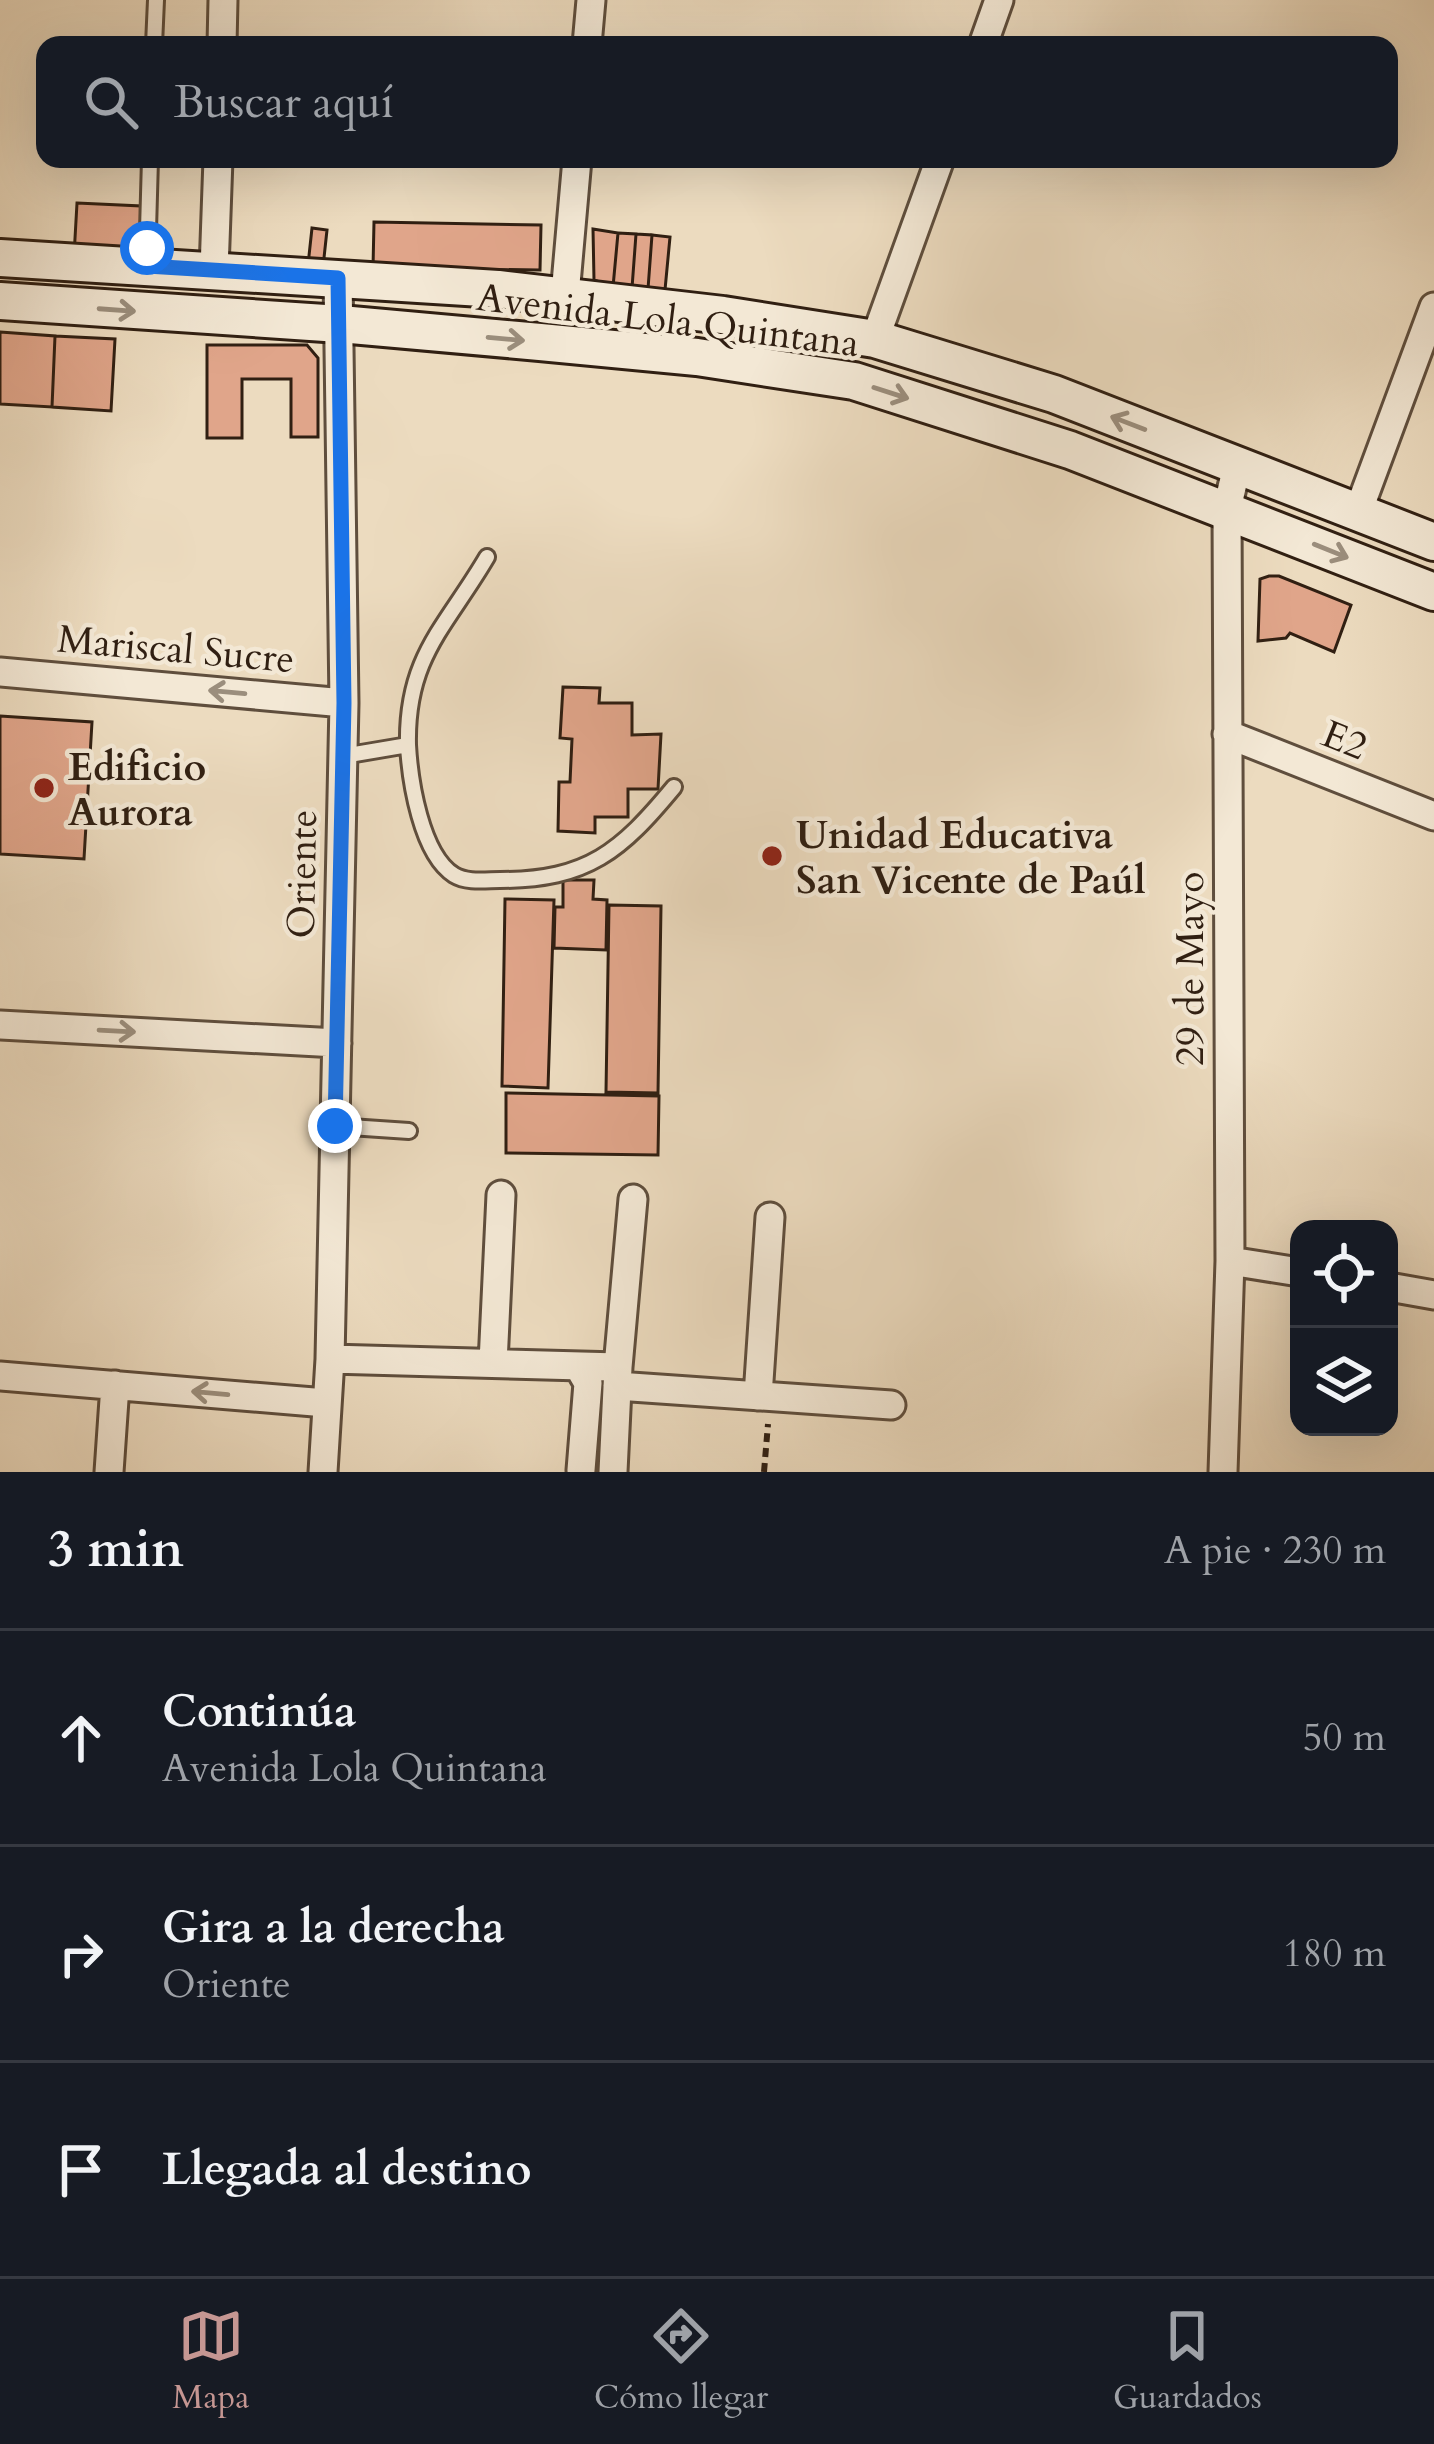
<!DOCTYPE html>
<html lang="es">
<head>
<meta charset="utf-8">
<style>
  :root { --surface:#171b24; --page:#20242c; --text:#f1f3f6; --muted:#9ea1a6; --line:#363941; --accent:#c59692 }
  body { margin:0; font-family:Cardo,serif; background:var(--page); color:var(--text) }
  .controls { position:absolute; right:36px; bottom:36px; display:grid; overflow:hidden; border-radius:24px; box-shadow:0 12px 48px #0002 }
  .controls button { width:108px; height:108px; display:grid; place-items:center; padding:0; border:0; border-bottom:3px solid var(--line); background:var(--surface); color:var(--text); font:60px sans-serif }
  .stop { position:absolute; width:36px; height:36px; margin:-27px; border:9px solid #1a73e8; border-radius:50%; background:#fff }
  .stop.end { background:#1a73e8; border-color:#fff; box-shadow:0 3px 12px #0008 }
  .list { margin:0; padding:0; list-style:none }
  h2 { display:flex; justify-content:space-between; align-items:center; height:156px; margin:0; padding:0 48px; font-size:51px }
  h2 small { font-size:39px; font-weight:400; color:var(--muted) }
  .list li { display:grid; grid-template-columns:78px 1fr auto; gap:36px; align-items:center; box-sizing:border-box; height:216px; padding:0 48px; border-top:3px solid var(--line) }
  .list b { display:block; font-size:45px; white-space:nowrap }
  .list p { margin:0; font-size:39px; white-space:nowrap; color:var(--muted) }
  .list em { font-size:39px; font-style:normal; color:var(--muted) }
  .icon { flex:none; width:66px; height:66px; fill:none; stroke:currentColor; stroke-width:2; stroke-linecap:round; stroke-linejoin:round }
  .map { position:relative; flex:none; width:1434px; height:1472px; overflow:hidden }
  .search { position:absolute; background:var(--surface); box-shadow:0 12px 48px #0002; left:36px; right:36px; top:36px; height:132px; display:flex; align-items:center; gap:30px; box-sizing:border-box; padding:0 42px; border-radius:24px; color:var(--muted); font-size:45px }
  .sheet { height:804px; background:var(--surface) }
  nav { display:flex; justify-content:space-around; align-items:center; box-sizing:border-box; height:168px; border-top:3px solid var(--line); background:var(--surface); font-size:33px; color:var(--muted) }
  nav a { display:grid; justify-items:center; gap:6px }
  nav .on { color:var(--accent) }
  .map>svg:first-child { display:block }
</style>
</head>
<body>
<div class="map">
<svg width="1434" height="1472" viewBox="0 0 1434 1472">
  <rect width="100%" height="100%" fill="#ecdbbf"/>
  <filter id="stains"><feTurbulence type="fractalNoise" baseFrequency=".00167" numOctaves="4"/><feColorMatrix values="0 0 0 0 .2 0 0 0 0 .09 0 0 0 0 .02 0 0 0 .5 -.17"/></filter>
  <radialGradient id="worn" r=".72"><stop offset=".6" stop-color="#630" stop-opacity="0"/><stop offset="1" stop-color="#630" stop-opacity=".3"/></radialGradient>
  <!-- building -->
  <path fill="#e0a58a" stroke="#301f12" stroke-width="3" d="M77,203L141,206L139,260L74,256Z
    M374,222L541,225L540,270L373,268Z
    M312,228L327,230L323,267L308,265Z
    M593,229L618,233L613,287L594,280Z
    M618,233L636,234L632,288L613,287Z
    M636,234L652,235L648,289L632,288Z
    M652,235L670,237L665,290L648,289Z
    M0,332L55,336L52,407L0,404Z
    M55,336L115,339L111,411L52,407Z
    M207,345H307L318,358V437H291V379H242V438H207Z
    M1269,576H1279L1351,605L1334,652L1290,633L1286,638L1258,641L1260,579Z
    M563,687L600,688L599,703H632V735L661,734L658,789H628V817H595V833L558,831L559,782H570L572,739L560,738Z
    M0,716L92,722L84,859L0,854Z
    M563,880H594L593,899L607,900L606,950L554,948L555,907H563Z
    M505,899L554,900L548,1088L502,1086Z
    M609,905L661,906L658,1093L606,1092Z
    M506,1093L659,1096L658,1155L506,1153Z"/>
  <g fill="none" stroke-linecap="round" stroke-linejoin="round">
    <defs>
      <path id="service" d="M154,45L156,0
        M147,266L150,159
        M408,745C406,657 446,627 487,557
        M343,756L408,745C410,781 421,854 454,875C467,883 486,880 500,880C588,880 621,851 674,787
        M335,1126L409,1131"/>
      <path id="minor" d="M222,45L223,0
        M587,45L591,0
        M983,45L999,0
        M214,270L218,159
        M565,295L577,159
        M875,339L940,159
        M1358,512L1434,307
        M0,672L344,703
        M1227,734L1434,816
        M0,1025L337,1043
        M1230,1261L1299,1272
        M1389,1287L1434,1295
        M330,1359L618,1367
        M493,1363L501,1195
        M578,1366L588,1383L581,1470
        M0,1376L326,1403
        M617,1386L891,1405
        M758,1396L770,1217
        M109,1472L115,1385
        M323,1472L330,1359L344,703L338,277
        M613,1472L618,1367L633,1199
        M1223,1472L1230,1261L1227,509L1237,466"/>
      <path id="secondary" d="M0,258L498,289L723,315L875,339L1054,394L1434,542
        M0,301L340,324L540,342L697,357L854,381L1070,450L1434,592"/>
    </defs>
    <!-- service casing -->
    <use href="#service" stroke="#5f4e3d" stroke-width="20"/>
    <!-- minor casing -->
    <use href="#minor" stroke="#5f4e3d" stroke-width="33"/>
    <!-- secondary casing -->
    <use href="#secondary" stroke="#301f12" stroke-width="42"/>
    <!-- path -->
    <path stroke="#301f12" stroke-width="6" stroke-dasharray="9 6" stroke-linecap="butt" d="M764,1472L768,1424"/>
    <!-- service -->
    <use href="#service" stroke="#f3e8d5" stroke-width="14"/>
    <!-- minor -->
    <use href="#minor" stroke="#f3e8d5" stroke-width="27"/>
    <!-- secondary -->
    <use href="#secondary" stroke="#f3e8d5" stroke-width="36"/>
  </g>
  <!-- one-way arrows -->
  <defs><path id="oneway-shaft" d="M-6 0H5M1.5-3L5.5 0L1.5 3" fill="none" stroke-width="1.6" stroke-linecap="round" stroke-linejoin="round" transform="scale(3)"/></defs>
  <g stroke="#9b8e7d">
    <use href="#oneway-shaft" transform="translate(117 310) rotate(4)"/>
    <use href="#oneway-shaft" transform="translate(506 339) rotate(5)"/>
    <use href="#oneway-shaft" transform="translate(891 393) rotate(18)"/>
    <use href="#oneway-shaft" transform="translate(1128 423) rotate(-159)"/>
    <use href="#oneway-shaft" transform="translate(1331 551) rotate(22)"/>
    <use href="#oneway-shaft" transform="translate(227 692) rotate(-175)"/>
    <use href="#oneway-shaft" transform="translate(117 1031) rotate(3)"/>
    <use href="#oneway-shaft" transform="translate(210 1393) rotate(-175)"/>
  </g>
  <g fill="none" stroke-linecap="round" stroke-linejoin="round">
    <!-- route -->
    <path stroke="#1a73e8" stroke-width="15" d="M147,248V266L338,278L344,703L335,1126"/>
  </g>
  <!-- markers -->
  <g fill="#8f2418" stroke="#f3e8d5" stroke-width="4.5">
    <circle cx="44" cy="788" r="12"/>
    <circle cx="772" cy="856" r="12"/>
  </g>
  <g text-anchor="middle" stroke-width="9" stroke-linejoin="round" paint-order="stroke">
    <!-- street labels -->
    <g font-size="39" fill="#301f12" stroke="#f3e8d5">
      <text transform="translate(668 319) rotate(7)" y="14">Avenida Lola Quintana</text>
      <text transform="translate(176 648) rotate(5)" y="14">Mariscal Sucre</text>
      <text transform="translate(1345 739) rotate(22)" y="14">E2</text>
      <text transform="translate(301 874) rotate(-89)" y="14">Oriente</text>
      <text transform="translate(1189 969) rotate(-90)" y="14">29 de Mayo</text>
    </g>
    <!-- poi labels -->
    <g font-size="39" font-weight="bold" fill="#301f12" stroke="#f3e8d5" text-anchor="start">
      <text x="68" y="780">Edificio<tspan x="68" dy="45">Aurora</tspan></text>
      <text x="796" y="848">Unidad Educativa<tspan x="796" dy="45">San Vicente de Paúl</tspan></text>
    </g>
  </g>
  <rect width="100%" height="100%" filter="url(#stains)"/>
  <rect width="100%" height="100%" fill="url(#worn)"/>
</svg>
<div class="controls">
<button><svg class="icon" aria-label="locate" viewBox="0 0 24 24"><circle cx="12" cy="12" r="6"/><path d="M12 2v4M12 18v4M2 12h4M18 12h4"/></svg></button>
<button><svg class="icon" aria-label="layers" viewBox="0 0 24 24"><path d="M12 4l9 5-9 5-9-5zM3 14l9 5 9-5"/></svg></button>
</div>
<div class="stop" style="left:147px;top:248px"></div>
<div class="stop end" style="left:335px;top:1126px"></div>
<div class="search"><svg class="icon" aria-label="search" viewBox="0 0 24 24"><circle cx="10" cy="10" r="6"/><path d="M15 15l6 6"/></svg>Buscar aquí</div>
</div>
<section class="sheet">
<h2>3 min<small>A pie · 230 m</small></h2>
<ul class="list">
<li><svg class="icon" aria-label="ahead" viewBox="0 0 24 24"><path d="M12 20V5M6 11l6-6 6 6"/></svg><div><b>Continúa</b><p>Avenida Lola Quintana</p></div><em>50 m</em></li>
<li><svg class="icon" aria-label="right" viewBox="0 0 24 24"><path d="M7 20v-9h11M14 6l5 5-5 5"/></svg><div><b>Gira a la derecha</b><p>Oriente</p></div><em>180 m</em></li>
<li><svg class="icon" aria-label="arrive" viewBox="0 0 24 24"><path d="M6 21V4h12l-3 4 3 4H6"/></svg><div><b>Llegada al destino</b></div></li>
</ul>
</section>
<nav>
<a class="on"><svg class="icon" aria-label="map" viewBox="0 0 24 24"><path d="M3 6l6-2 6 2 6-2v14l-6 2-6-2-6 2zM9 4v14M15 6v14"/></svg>Mapa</a>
<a><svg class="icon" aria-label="directions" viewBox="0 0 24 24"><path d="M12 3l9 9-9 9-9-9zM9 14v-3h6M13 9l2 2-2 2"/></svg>Cómo llegar</a>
<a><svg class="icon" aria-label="saved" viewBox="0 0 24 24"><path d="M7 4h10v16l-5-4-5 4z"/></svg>Guardados</a>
</nav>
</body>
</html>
